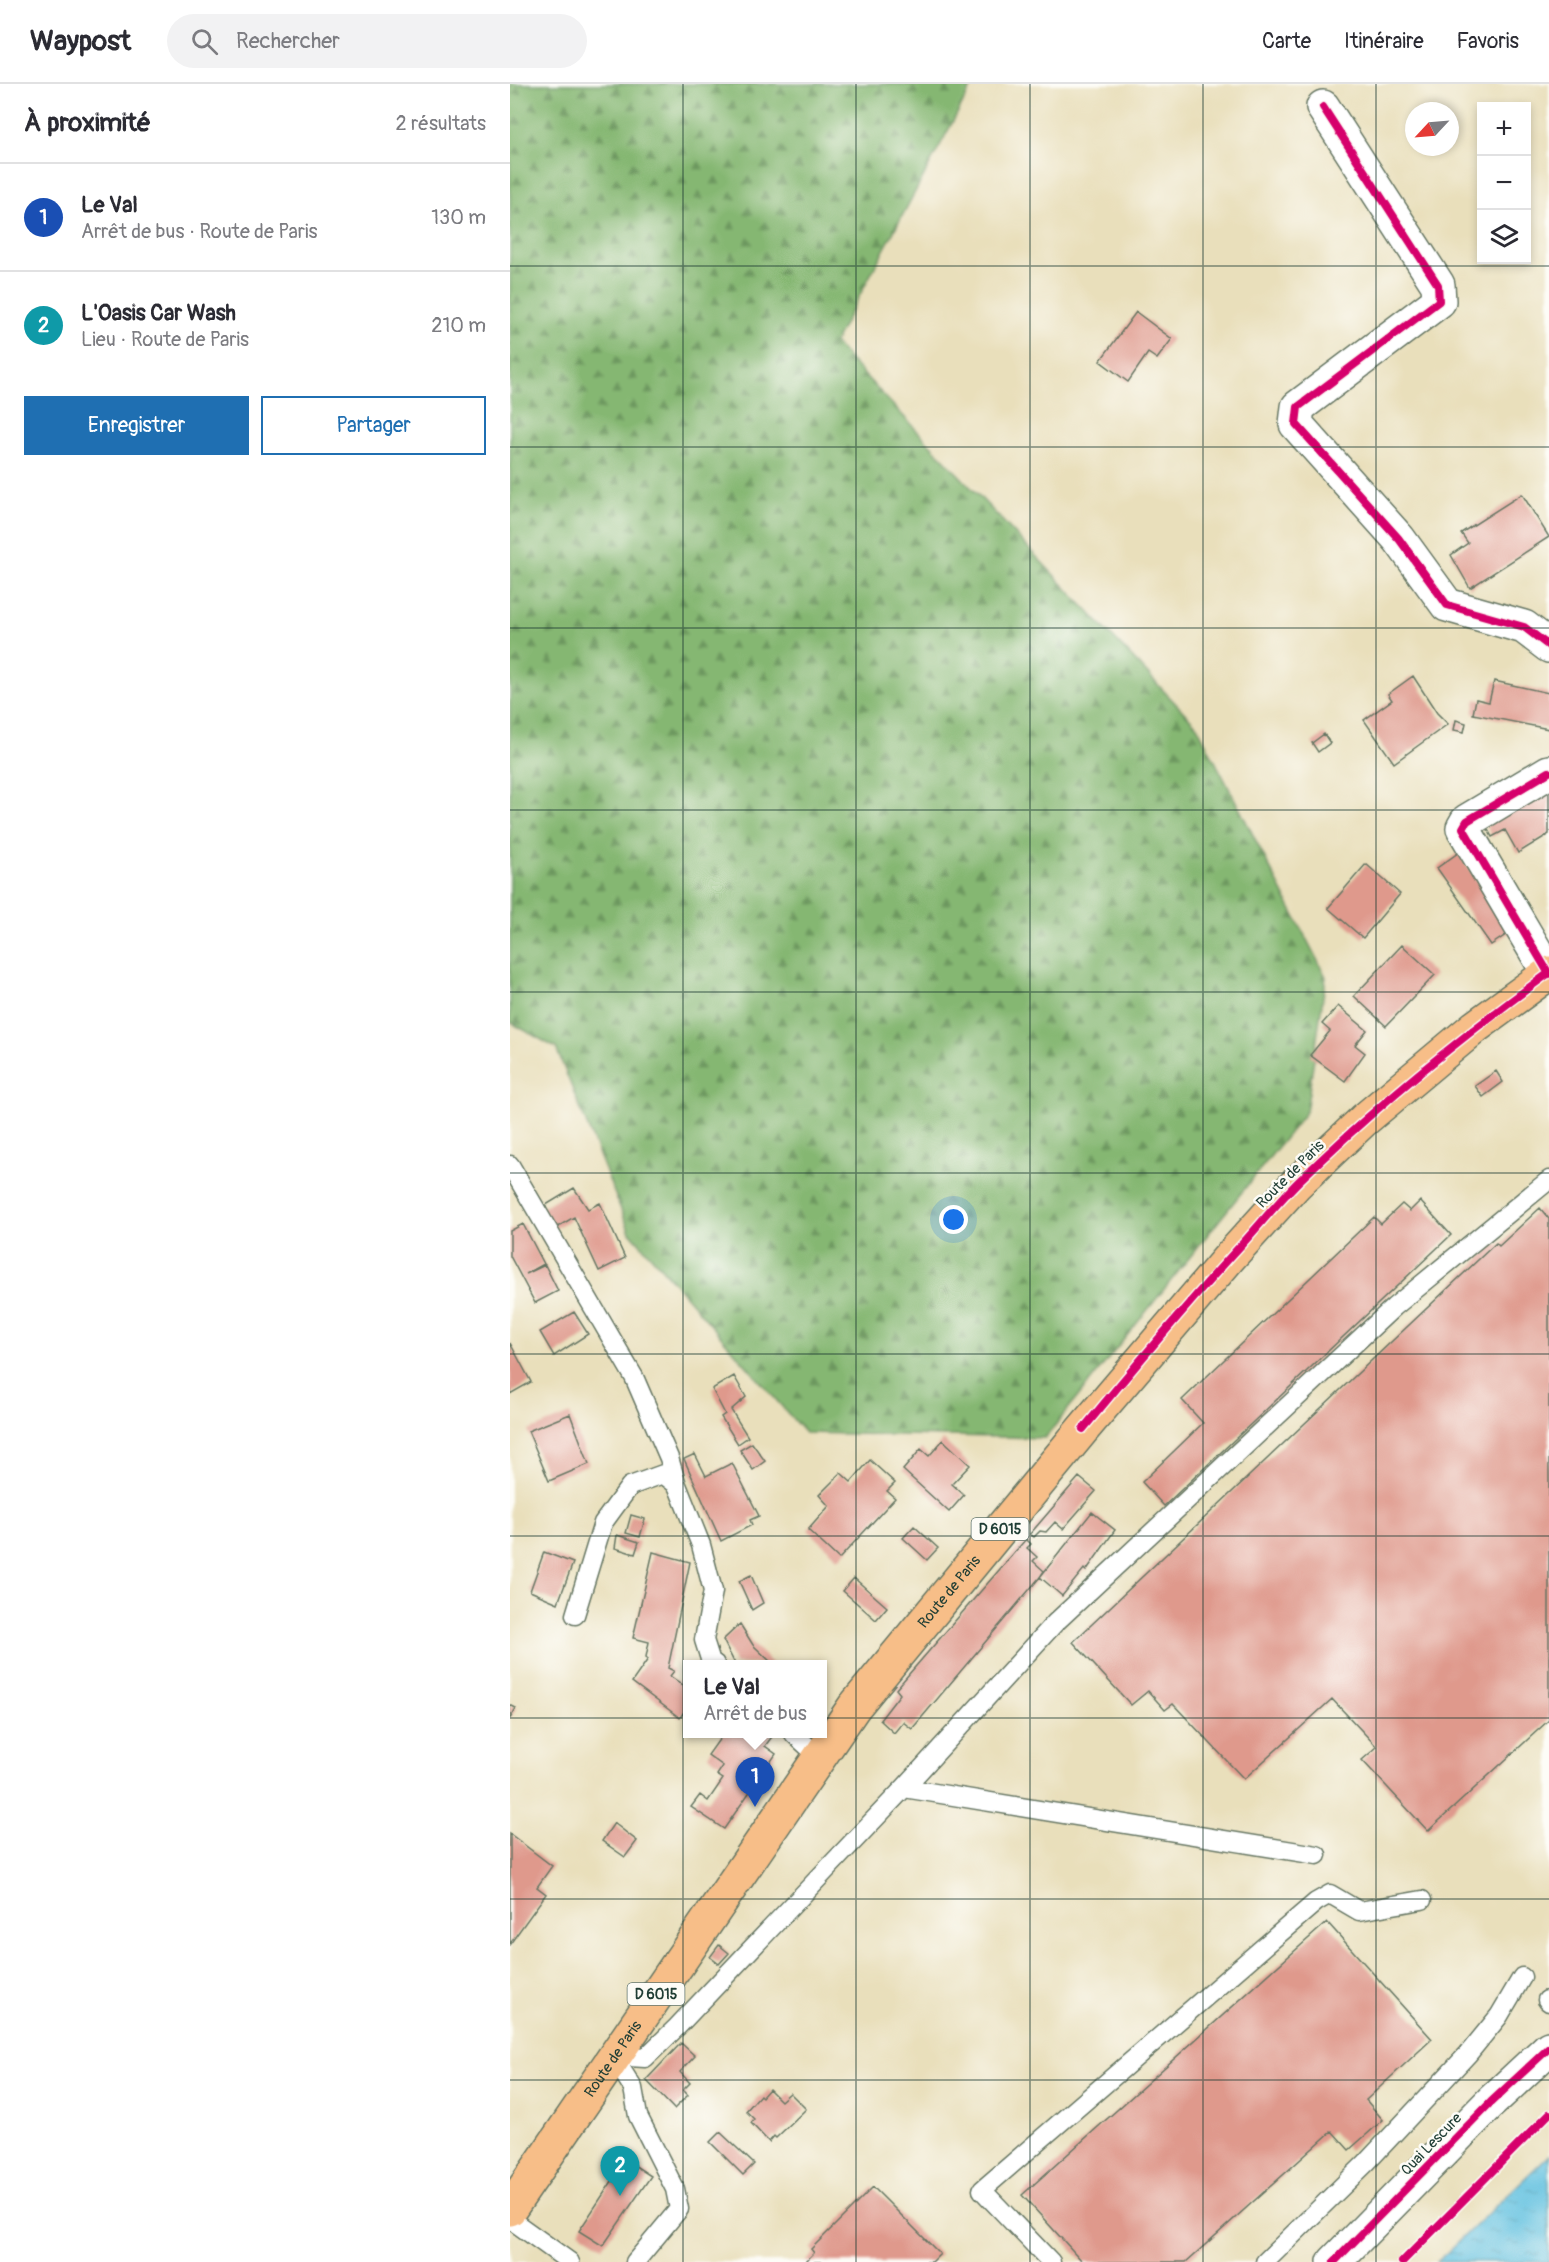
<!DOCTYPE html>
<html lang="fr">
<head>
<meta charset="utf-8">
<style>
  :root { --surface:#fff; --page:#f2f2f3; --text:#2b2b33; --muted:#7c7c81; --line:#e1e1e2; --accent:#1f6fb2 }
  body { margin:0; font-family:Pangolin,sans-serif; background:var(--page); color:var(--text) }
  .controls { position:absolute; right:18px; top:18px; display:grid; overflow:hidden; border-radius:0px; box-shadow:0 3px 9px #0003 }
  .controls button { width:54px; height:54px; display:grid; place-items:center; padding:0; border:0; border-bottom:2px solid var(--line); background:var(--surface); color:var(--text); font:30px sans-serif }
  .compass { position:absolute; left:895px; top:18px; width:54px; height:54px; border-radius:50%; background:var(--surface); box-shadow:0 3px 9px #0003; rotate:244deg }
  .you { position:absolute; left:444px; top:1136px; width:21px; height:21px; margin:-15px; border:4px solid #fff; border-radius:50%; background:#1a73e8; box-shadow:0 0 0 9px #1a73e833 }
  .badge { display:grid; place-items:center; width:39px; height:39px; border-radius:50%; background:var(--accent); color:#fff; font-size:20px; font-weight:700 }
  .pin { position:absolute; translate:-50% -50px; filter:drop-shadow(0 2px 3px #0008) }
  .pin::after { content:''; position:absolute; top:32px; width:21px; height:18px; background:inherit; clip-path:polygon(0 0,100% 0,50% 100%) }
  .popup { position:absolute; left:173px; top:1576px; width:144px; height:78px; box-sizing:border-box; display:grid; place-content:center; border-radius:0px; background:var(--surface); filter:drop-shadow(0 2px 4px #0005); font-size:20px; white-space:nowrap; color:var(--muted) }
  .popup b { font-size:22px; color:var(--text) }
  .popup::after { content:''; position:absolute; left:50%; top:100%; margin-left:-12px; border:12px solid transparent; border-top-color:var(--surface) }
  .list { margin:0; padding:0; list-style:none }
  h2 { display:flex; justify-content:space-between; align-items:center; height:78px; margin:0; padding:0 24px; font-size:26px }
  h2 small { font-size:20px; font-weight:400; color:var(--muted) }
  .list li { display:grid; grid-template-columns:39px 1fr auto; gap:18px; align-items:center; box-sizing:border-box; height:108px; padding:0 24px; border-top:2px solid var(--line) }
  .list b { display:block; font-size:22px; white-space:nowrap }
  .list p { margin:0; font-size:20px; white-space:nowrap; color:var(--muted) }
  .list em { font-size:20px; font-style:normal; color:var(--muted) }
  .actions { display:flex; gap:12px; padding:18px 24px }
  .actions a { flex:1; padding:14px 0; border:2px solid var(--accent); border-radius:0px; text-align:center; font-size:21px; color:var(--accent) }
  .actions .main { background:var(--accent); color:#fff }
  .icon { flex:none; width:33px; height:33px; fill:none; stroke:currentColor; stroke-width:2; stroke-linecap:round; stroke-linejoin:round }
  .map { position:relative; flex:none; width:1039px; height:2178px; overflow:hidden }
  header { display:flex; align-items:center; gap:36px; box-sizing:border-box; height:84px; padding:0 30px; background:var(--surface); border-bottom:2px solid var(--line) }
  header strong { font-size:28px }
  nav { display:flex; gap:33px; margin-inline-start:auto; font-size:21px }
  .search { width:420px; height:54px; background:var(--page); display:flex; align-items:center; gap:15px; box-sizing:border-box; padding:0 21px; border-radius:33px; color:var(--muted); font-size:22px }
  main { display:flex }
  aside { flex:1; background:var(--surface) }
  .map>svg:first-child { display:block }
</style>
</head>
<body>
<header>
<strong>Waypost</strong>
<div class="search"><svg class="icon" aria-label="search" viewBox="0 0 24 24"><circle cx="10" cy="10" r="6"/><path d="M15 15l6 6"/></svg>Rechercher</div>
<nav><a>Carte</a><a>Itinéraire</a><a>Favoris</a></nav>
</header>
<main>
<aside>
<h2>À proximité<small>2 résultats</small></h2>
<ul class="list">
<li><span class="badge" style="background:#1a4fb4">1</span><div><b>Le Val</b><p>Arrêt de bus · Route de Paris</p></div><em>130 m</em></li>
<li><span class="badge" style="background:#0f9aa8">2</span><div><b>L'Oasis Car Wash</b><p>Lieu · Route de Paris</p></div><em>210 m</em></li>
</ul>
<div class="actions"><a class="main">Enregistrer</a><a>Partager</a></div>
</aside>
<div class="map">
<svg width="1039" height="2178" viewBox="0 0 1039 2178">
  <defs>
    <pattern id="forest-firs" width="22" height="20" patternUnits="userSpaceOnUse" patternTransform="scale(1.5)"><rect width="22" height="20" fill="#85b772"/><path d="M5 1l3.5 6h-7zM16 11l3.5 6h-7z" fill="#6c965e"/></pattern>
    <pattern id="water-ripples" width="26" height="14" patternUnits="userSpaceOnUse" patternTransform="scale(1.5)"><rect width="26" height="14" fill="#62c1e0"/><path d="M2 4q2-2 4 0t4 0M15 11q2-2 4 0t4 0" fill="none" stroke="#509eb6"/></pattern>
  </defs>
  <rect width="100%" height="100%" fill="#fdfcf7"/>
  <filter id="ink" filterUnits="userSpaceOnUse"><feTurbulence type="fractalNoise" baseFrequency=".0167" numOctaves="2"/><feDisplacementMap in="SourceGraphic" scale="12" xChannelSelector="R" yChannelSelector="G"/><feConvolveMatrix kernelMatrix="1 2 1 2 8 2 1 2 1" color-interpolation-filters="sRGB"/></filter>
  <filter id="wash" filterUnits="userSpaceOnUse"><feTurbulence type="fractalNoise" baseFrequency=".008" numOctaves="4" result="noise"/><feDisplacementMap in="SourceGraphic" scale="24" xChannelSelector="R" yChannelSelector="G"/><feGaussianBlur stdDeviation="1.35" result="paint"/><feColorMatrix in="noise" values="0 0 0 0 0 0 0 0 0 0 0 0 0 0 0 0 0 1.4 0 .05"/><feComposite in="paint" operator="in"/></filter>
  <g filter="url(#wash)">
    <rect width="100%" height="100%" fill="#e9dfbb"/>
    <!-- forest -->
    <path fill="url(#forest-firs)" stroke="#527a53" stroke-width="1.5" d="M0,0H463L324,259L687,642L816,893L796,1028L535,1354L295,1349L120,1148L46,964L0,938Z"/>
    <!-- water -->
    <path fill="url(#water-ripples)" stroke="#407f8a" stroke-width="1.5" d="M1039,2071V2178H927Z"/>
    <g id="blocks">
      <!-- building -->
      <path fill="#df998c" d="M626,228L662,255L647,275L638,269L618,298L590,277Z
        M1012,410L1039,453L960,504L941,471L958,459L951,449Z
        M903,592L927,629L938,640L884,679L854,636L882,616L878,610Z
        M984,597L1039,609V645L963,630L966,615L979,618Z
        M946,636L956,639L954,648L944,646Z
        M814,650L820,659L808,668L802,659Z
        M1039,702V750L1008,769L995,746L982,753L976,742Z
        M948,769L1003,846L981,861L927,784Z
        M856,780L890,810L853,854L818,824Z
        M892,861L925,891L876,942L844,912Z
        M828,922L857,946L845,961L855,969L835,997L800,971L820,947L812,940Z
        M986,987L993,998L973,1013L965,1002Z
        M64,1104L78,1125L90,1119L115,1174L89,1187L64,1133L44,1145L31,1124Z
        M910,1117L941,1151L654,1422L632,1398L693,1339L672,1316L864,1133L871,1140L892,1120L900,1127Z
        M1030,1124L1039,1135V1636L918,1747L852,1676L867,1663L822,1615L734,1695L663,1620L655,1626L638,1607L621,1621L563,1558L986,1159L989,1162Z
        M13,1140L34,1180L16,1190L35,1181L48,1207L25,1219L0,1172V1147Z
        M64,1228L78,1250L44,1272L30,1248Z
        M0,1259L21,1298L0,1310Z
        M224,1292L236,1313L221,1326L238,1353L228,1360L211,1333L215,1330L202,1305Z
        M60,1330L79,1380L39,1397L18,1347Z
        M433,1356L460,1381L442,1400L454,1411L439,1428L393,1386L411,1365L419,1372Z
        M242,1359L255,1377L243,1386L230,1366Z
        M185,1370L196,1392L222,1379L249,1432L240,1436L242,1441L211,1457L174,1375Z
        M360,1376L385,1399L377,1407L385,1414L329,1475L298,1446L319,1422L309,1411L331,1389L341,1398Z
        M569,1393L586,1407L553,1445L545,1438L536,1448L530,1447L524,1453L520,1450Z
        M582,1428L605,1446L576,1487L574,1485L552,1512L530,1493Z
        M121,1431L135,1435L130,1453L116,1449Z
        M404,1442L428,1464L417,1476L393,1454Z
        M107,1451L129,1458L125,1470L105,1464Z
        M516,1455L521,1460L517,1464L527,1473L523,1477L534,1487L530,1493L402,1645L393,1638L384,1649L370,1636L390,1610L386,1605Z
        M34,1468L63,1479L48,1519L20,1507Z
        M143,1468L180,1478L158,1584L164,1587L160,1592L177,1604V1632L173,1629L170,1634L122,1598L138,1575L136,1573L139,1558L123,1554Z
        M241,1491L253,1519L242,1526L229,1497Z
        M344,1494L377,1523L366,1536L333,1507Z
        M230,1540L243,1561L263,1580H226L224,1578L213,1556Z
        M0,1621L6,1624L0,1635Z
        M213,1650H264L255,1662L266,1670L214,1745L181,1723L190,1711L198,1717L213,1695L207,1691L213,1682L198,1671Z
        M104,1739L127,1757L115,1773L92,1757Z
        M0,1750L42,1782L27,1803L36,1810L0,1860Z
        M817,1838L922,1955L856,2016L873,2036L839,2066L822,2047L676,2178H573L512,2111Z
        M209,1861L219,1869L209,1880L200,1873Z
        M171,1959L185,1972L170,1988L180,1999L173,2006L178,2011L164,2025L136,1996Z
        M259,2005L271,2017L280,2009L296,2025L266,2054L264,2052L259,2058L241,2039L244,2035L236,2027L250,2011L252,2013Z
        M210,2048L244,2080L233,2091L200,2058Z
        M116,2076L141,2092L93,2162L69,2147Z
        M363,2103L430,2170L422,2178H295L304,2169L301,2165Z"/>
    </g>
  </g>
  <g filter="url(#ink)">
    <use href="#blocks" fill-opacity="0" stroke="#667663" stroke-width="1.5"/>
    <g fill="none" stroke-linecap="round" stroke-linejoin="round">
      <defs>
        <path id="service" d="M0,1081L124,1293L159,1374L167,1401
          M65,1531L93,1439L120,1402L153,1390L167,1401L191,1461L203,1507L194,1556L201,1578L205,1580
          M284,1650L309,1673
          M394,1704L545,1539L884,1223L1039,1096
          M1037,1916L1039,1918
          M103,1972L135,1974L167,1943L394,1704L807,1771
          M103,1972L123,2004L128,2032L165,2105L169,2125L125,2178
          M0,2135L60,2178
          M541,2178L472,2106L806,1818L820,1810L849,1827L912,1816
          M755,2178L856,2079L958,1970L989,1932L1012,1893"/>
        <path id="minor" d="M813,23L928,201L929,217L788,323L786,340L889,455L937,521L1014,543L1039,562
          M1039,890L953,744L957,737L1039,688
          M824,2178L981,2018L1039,1964"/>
        <g id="primary">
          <path id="s1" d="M0,2125L344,1623L573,1345L718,1175L786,1100L854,1036L904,994L965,943L1039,889"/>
        </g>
      </defs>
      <!-- service casing -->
      <use href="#service" stroke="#667663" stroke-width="21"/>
      <!-- minor casing -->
      <use href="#minor" stroke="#667663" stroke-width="36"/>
      <!-- primary casing -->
      <use href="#primary" stroke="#667663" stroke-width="36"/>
      <!-- service -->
      <use href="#service" stroke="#fff" stroke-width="18"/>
      <!-- minor -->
      <use href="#minor" stroke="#fff" stroke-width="33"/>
      <!-- primary -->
      <use href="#primary" stroke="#f7be88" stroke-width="33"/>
      <defs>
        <path id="cycleway" d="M813,23L928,201L929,217L788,323L786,340L889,455L937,521L1014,543L1039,562
          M1039,890L953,744L957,737L1039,688
          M573,1345C625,1282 678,1219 733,1159C751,1139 769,1117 788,1098C866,1022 951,953 1039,889
          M824,2178L981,2018L1039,1964
          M892,2178L1039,2030"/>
      </defs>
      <!-- cycleway casing -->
      <use href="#cycleway" stroke="#fdfcf7" stroke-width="11"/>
      <!-- cycleway -->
      <use href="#cycleway" stroke="#d6006c" stroke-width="8"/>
    </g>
  </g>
  <!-- grid -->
  <path fill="none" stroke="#1f3d34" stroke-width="1.5" stroke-opacity="0.55" d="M173,0V2178M346,0V2178M520,0V2178M693,0V2178M866,0V2178M0,182H1039M0,363H1039M0,544H1039M0,726H1039M0,908H1039M0,1089H1039M0,1270H1039M0,1452H1039M0,1634H1039M0,1815H1039M0,1996H1039"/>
  <g text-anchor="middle" stroke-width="5" stroke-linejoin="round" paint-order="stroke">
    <!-- shield labels -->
    <g fill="#fdfcf7" stroke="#62766e" stroke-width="1.5">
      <rect x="461.5" y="1434" width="57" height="22" rx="4.5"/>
      <rect x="117.5" y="1899" width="57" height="22" rx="4.5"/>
    </g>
    <g font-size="14" font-weight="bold" fill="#1f3d34">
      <text x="490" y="1450">D 6015</text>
      <text x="146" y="1915">D 6015</text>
    </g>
    <!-- street labels -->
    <g font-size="15" fill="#1f3d34" stroke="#fdfcf7">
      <text transform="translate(780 1090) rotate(-45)" y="5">Route de Paris</text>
      <text dy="5" stroke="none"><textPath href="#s1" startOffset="758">Route de Paris</textPath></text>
      <text dy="5" stroke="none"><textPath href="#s1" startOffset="182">Route de Paris</textPath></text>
      <text transform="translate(921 2060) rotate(-46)" y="5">Quai Lescure</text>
    </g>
  </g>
</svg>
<div class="controls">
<button>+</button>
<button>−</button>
<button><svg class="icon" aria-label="layers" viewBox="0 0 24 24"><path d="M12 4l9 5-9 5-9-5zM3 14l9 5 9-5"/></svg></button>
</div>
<svg class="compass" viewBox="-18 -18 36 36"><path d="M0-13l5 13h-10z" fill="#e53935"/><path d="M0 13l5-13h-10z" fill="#7c7c81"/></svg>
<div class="you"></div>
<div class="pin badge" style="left:245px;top:1723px;background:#1a4fb4">1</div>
<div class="popup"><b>Le Val</b>Arrêt de bus</div>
<div class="pin badge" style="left:110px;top:2112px;background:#0f9aa8">2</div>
</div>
</main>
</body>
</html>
